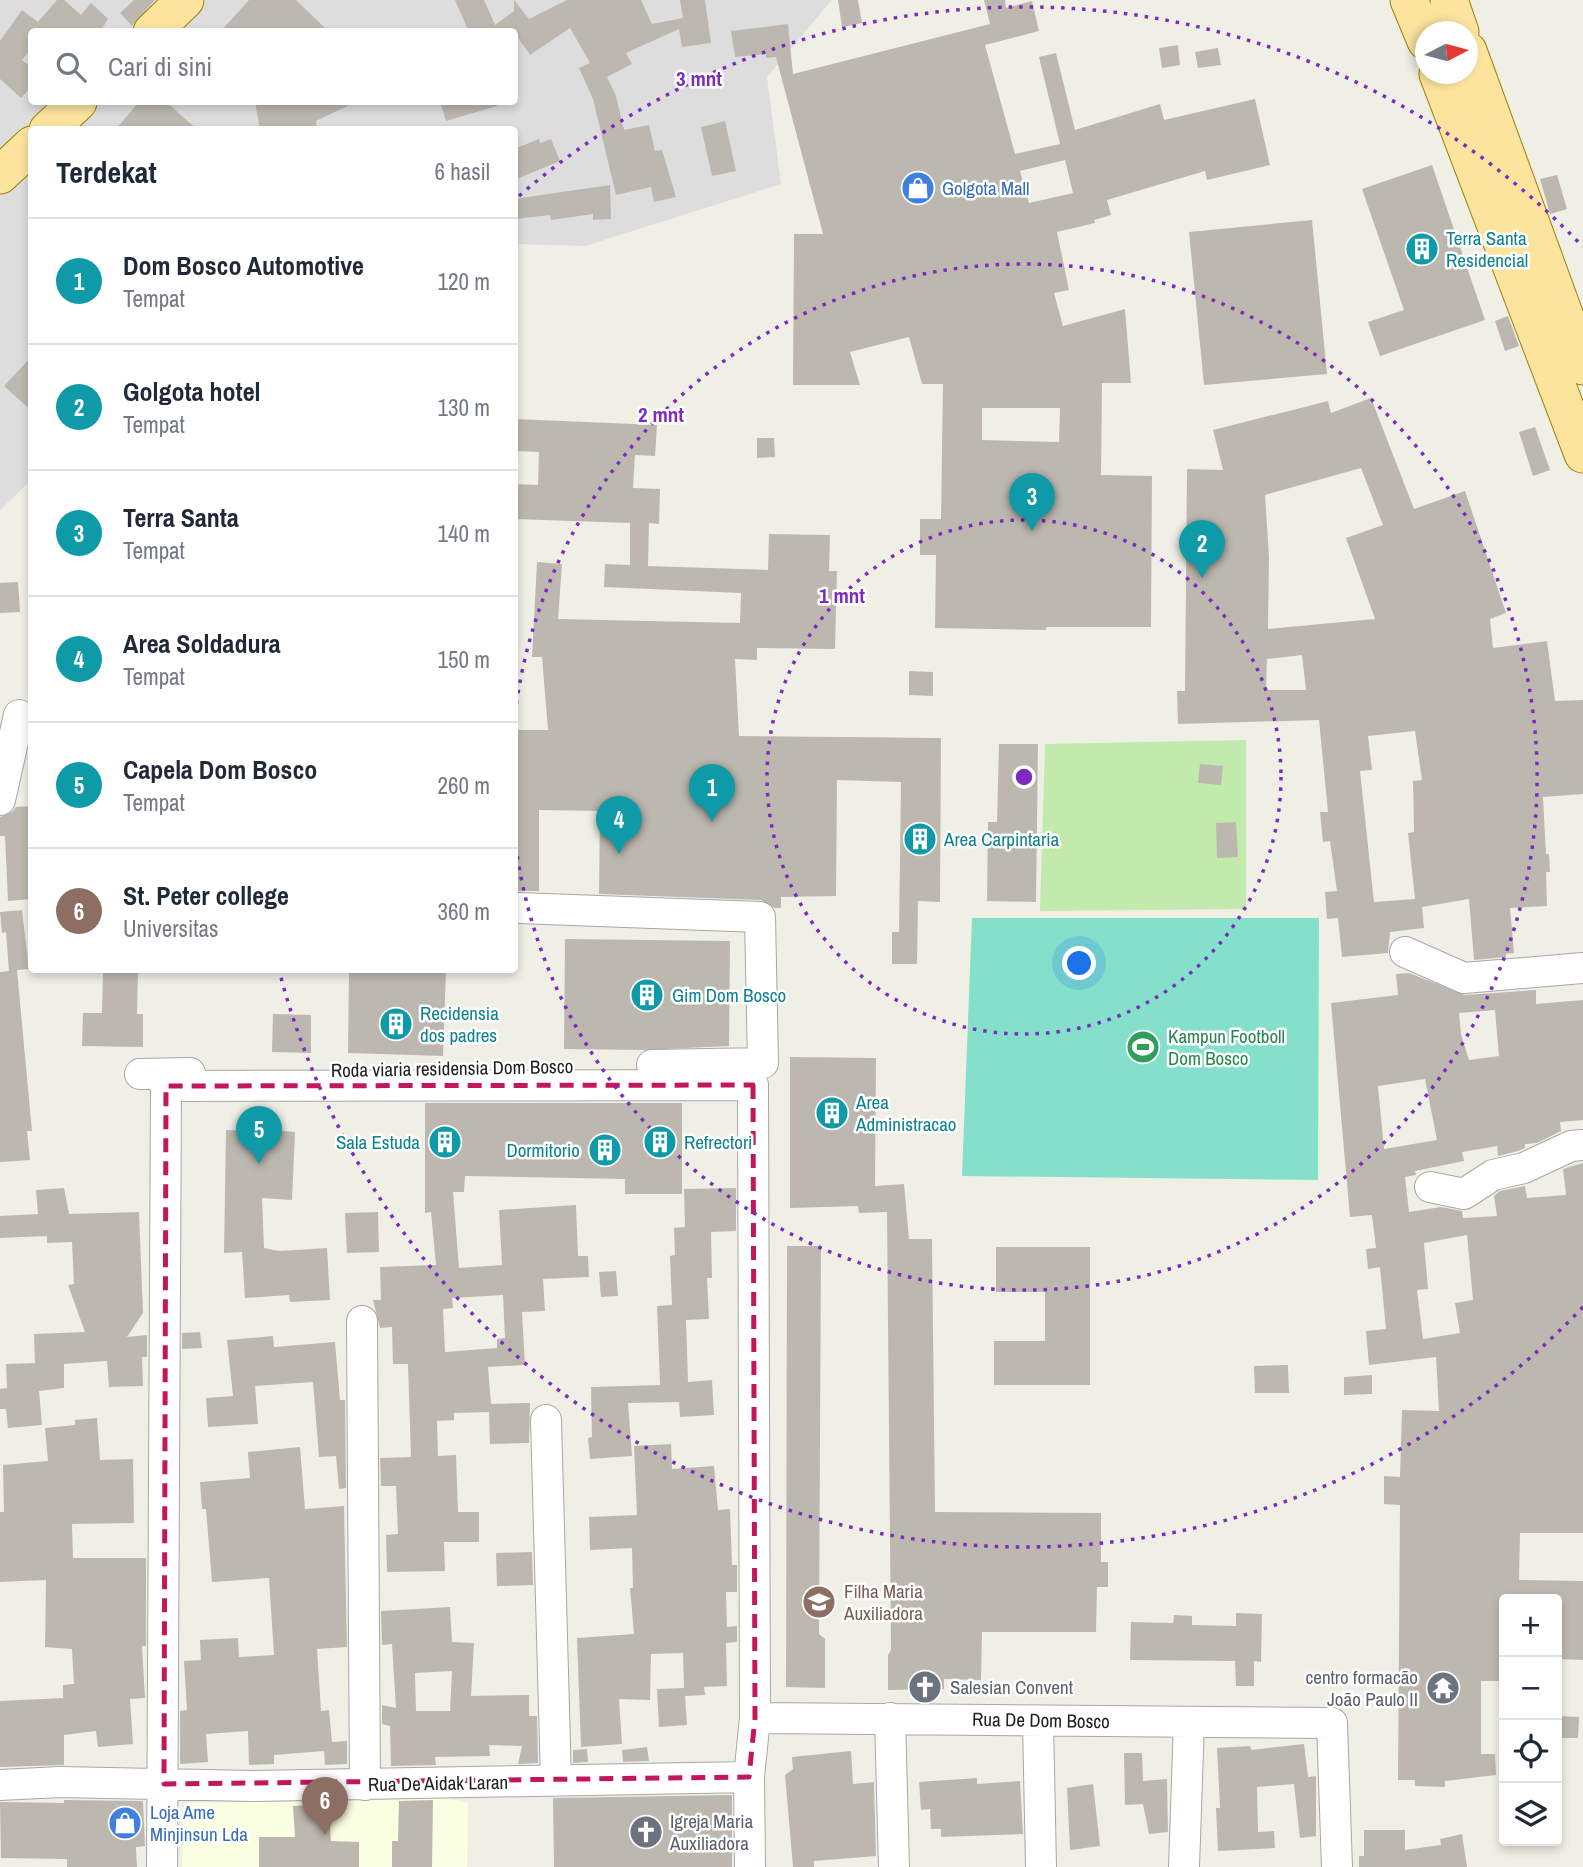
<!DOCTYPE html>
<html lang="id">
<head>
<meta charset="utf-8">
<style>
  :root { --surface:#fff; --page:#f2f2f3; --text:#1f2937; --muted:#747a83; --line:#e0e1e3; --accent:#d02200 }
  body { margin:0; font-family:"Archivo Narrow",sans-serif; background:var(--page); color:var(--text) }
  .controls { position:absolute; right:21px; bottom:21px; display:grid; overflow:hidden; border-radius:7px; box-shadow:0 4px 10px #0003 }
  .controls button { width:63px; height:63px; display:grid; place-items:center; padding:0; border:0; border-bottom:2px solid var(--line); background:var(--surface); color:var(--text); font:35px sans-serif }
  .compass { position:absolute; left:1415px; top:21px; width:63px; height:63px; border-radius:50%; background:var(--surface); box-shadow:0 4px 10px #0003; rotate:84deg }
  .you { position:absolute; left:1080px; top:964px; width:24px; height:24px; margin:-18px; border:5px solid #fff; border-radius:50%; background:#1a73e8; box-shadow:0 0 0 10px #1a73e833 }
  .badge { display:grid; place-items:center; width:46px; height:46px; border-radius:50%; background:var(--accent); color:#fff; font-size:23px; font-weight:700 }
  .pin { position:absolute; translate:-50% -58px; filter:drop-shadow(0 2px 4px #0008) }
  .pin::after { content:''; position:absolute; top:37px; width:24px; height:21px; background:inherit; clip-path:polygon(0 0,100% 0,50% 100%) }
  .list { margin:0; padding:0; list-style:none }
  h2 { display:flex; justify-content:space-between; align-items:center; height:91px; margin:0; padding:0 28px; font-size:30px }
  h2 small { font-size:23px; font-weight:400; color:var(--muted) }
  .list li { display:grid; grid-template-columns:46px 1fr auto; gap:21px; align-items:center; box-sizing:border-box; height:126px; padding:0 28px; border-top:2px solid var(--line) }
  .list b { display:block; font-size:26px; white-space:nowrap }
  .list p { margin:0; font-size:23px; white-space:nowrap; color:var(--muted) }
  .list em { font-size:23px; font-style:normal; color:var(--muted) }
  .icon { flex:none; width:38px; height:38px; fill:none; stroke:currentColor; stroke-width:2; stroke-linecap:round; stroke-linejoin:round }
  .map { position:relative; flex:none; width:1583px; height:1867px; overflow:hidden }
  .search { position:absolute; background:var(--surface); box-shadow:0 4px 10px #0003; left:28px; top:28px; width:490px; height:77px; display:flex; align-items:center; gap:18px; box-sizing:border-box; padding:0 24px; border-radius:7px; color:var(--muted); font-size:26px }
  .panel { position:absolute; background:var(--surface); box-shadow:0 4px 10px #0003; left:28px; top:126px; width:490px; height:847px; border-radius:7px }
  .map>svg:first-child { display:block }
</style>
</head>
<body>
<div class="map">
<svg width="1583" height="1867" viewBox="0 0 1583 1867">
  <rect width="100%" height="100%" fill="#f0efe6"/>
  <!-- residential -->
  <path fill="#dedddd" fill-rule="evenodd" d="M0,0H832L767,77L781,184L585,246L515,244L514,130H32L31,480L0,510ZM32,32H514V102H32Z"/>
  <!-- education -->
  <path fill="#faffe1" d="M435,1795L468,1803L467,1867H182L184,1803L379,1800Z"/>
  <!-- grass -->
  <path fill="#c1eaac" d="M1246,740V909L1040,911L1045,744Z"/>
  <!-- pitch -->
  <path fill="#84e0cb" d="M972,918H1319L1318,1180L962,1176Z"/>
  <!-- building -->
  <path fill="#bdb8af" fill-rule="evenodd" d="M57,0H64L81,15L91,3L108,19L100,32H32V47L22,60L32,68V86L21,98L0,79V41L22,10L38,22Z
    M134,0H155L132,26L120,13Z
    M249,0H296L329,32H220Z
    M455,0H484L495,25L514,11V0L529,19L567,0H641L652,24L683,18L680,0H705L711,43L682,47L679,29L626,53L632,64L607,77L616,96L624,130L649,125L655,151L662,150L676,197L654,202L651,187L616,195L593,99L579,68L590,63L570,28L530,55L514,32H469Z
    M838,0H858L862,23L842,27Z
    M984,0H1005L1006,8L1032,1L1039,31L985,45L1015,154L1060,144L1039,57L1056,53L1075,130L1160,104L1164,120L1255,99L1270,165L1207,180L1205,171L1107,200L1111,215L1094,220L1095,223L1057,232L1069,290L1054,293L1063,326L1125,309L1131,383H1102L1101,475L1152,476L1151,627H1046V630L935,628L936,555H920V519H941L943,384H922L909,337L850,352L860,385H793L794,234H823L776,57L766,58V54L735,57L731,31L788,24L793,74L990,24ZM1065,160L1073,193L1029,203L1020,171ZM982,408H1060L1059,442L982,440Z
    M1178,45L1180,65L1162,68L1159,48Z
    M1218,48L1221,65L1198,68L1195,52Z
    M139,102H166L198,130H115Z
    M255,102H356L316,121L317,130H260Z
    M440,102H497V106L446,121Z
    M725,121L736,171L712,176L701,127Z
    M539,139L540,143L551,139L560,161L514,180V149Z
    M1432,165L1485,320L1380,356L1368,322L1404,310L1362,189Z
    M1557,175L1567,209L1550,214L1540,179Z
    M610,185L611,219L593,220V214L551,220L550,215L514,219V199Z
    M1312,220L1327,374L1204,385L1189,232Z
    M1508,316L1519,346L1505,351L1495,321Z
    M32,356V411L4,386Z
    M1371,398L1414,509L1465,491L1506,613L1490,619L1493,648L1547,641L1555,701L1583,700V794L1543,797L1546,854H1549L1550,872H1546L1547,906L1510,908L1514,953L1506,954V957L1474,960L1469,899L1422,907L1424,928L1390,932L1388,953L1342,957L1338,918L1327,919L1325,892L1337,891L1330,841L1323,842L1320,812H1328L1319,720L1178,724L1177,691H1185L1187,469L1223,470L1213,430L1328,401L1331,413ZM1361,468L1383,525L1346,538L1375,619L1268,629L1269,557L1265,495ZM1302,655L1306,690H1266L1267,659ZM1415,731L1422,780L1413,781L1414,832L1408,833L1415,899L1374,902L1360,771L1372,770L1368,736Z
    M514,419L657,425L655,456L635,455L633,488L660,489L659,524L649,523L648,566L768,570L769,534L830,535L829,571H837L835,649L757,648V660L735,659L739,736L941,738L940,902L918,901L917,964H892V932H899L901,782L837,780L836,896L781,897V908H775L761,900L599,894L600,811L539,810V891H514V730H548L542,657H532L537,562L562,564L558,619L740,623L741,593L604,587L605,564L630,565V523L514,519V484L538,485L539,452L514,451Z
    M1535,427L1550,470L1533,476L1519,432Z
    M757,438H774L775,457L757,458Z
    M18,582L20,612L0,613V583Z
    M909,671L933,672V696L909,695Z
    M999,744H1038L1036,902L987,901L988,822H997Z
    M1200,764L1223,766L1221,785L1198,783Z
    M32,806V899L8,901L5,836H0V817L12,812L16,807Z
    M1236,822L1238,857L1217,858L1216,823Z
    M22,910L29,969L17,970L32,1131H27L30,1160L0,1162V972L9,971L6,932L2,933L0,912Z
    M565,939L730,941L729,1046L643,1050L564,1049Z
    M103,970H138L137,1014H143V1047L82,1046L83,1013H102Z
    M349,970H446L443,1056L348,1053Z
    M1409,973L1465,995L1536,990V1004L1583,1000V1120L1560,1122L1561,1131L1537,1143L1525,1144V1148L1518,1151L1498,1156L1497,1146L1462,1152L1464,1161L1415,1171L1416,1175L1405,1177L1409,1212L1441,1207L1462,1211L1463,1218L1497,1216L1494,1196L1500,1191L1525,1186L1527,1198L1566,1195L1563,1169L1583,1163V1533H1520L1519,1580L1583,1581V1660L1557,1659V1599H1504V1681H1481V1754H1495L1496,1775L1445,1781V1787L1415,1786V1780H1398L1400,1505L1384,1504V1476L1400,1477L1402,1410L1439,1411L1436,1357L1369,1365L1366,1331L1386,1329L1380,1267L1368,1269L1366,1249L1376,1248L1372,1215L1350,1217L1331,1003L1398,995L1396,974ZM1495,1010L1499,1056L1469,1060L1461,1034L1459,1013ZM1425,1079L1437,1140L1384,1149L1378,1086ZM1467,1235L1473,1300L1455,1303L1460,1333L1423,1339L1417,1290L1428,1289L1424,1243Z
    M273,1014L311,1015V1053L272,1052Z
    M790,1057L876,1058L875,1186L904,1184L909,1239H932L935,1512L1101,1513V1562H1108V1587H1097L1096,1632H982L981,1680L944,1679V1689L888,1690V1655L891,1650L887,1212L859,1213L858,1206L790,1208Z
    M425,1103H682V1194H625V1179L465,1176L464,1192H453L459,1268L502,1265L499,1210L576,1205L578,1256H588L589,1277L543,1279L545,1311L522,1312L525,1365L488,1367L491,1404L530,1403L529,1443L490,1444L489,1412L454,1413V1420L437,1421L438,1456L456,1455L458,1512H479V1542H444L445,1571L387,1572L386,1535L398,1534L396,1486H381L380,1458L411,1457L408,1364H393L392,1327L380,1328L373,1300H381L380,1267L436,1265L431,1212L425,1213ZM503,1295L505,1338L497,1339V1348L445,1352L443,1309L453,1308L452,1298Z
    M252,1120H270V1130L295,1132L292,1200L262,1198L264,1248L279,1251L327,1248L330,1300L290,1302L289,1295L245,1298L242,1252L224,1253L226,1130L252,1131Z
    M64,1188L69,1214L139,1212L143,1313L127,1337L147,1335V1357H142L143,1386L109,1387L107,1361L64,1364V1388L39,1391L42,1425L8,1428L6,1409H0V1389L7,1388L6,1364L35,1363L34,1334L85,1332L68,1285L74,1284L72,1242L47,1243V1236L0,1238V1216L38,1214L36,1190Z
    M736,1188V1231L711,1232L712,1278H707L709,1319L686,1320L688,1382L712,1380L714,1415L680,1417L679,1402L628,1403L632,1456L590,1459L588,1438L592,1437L591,1387L660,1385L657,1306L672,1305L670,1256L675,1255L674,1228L685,1227L684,1189Z
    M378,1212L379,1252L347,1253L345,1213Z
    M787,1246H821L819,1634L825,1639V1688L786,1687Z
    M996,1247H1090V1385H994V1341H1045V1292H996Z
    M616,1271L618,1296L601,1297L599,1272Z
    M200,1332L202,1348L182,1349V1333Z
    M273,1336L274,1347L335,1342L340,1400H345L346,1488L339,1489L336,1456L319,1457L313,1382L255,1386L258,1424L208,1427L206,1398L233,1396L227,1340Z
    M1288,1365L1289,1393H1255L1254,1366Z
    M1372,1375V1394L1344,1395V1377Z
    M97,1418L100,1460L133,1459L134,1523L72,1524L73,1558H146V1646H142L145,1698L130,1699L133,1744L98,1747L96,1731L64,1735V1765L0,1767V1701L63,1698V1685L74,1684L72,1649L45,1647L46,1580L0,1582V1512H4L3,1465L48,1461L45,1428L75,1425V1420Z
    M671,1444L672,1469L714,1466L718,1510L730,1509L732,1565H737V1592H726L727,1627L737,1626V1642L726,1643L727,1686L704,1687L705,1695L685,1696L687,1725L659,1727L657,1689L684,1688L683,1653L651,1654L650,1700L619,1699L622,1744L581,1747L577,1638L634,1634L630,1588H633L632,1548L590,1550L589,1517L637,1515L634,1446Z
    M300,1447L305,1509L344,1506L347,1647L317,1649L321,1711L329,1710L332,1742L347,1741V1764L325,1765L324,1751L274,1755V1764L249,1765L248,1731L206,1734L208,1762L180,1764V1711L187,1710L184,1661L201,1660L200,1640L238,1638L239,1657L274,1655L269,1578L212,1582L206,1509H202L200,1482L250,1478L248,1452Z
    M532,1552L533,1585L497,1586L496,1553Z
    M450,1607L452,1642L474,1643L471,1696L529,1695V1716H537L538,1763L518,1764L522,1746L489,1745L490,1756L435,1757L436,1765L391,1766L390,1726L382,1724V1705L396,1708L392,1644L382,1645L381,1611ZM452,1671L450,1711H416L415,1673Z
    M1236,1613L1262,1614L1261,1662L1254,1661V1686H1236L1235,1661L1130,1660L1131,1622L1173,1623L1174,1615L1192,1616V1625L1236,1626Z
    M1557,1716L1579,1717L1578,1738H1557Z
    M1304,1744L1308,1777L1316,1776V1836L1300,1838L1294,1784L1257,1787L1258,1832L1274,1831L1275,1848L1218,1851L1216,1808H1220L1217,1748L1250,1746L1251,1750Z
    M647,1747L649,1761L623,1762L622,1750Z
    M587,1749L588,1762L573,1763V1750Z
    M851,1751L853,1784L874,1782L876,1856L814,1861V1867H793L785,1775L793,1769L792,1757Z
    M1124,1753H1142L1143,1781L1167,1779L1168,1832L1149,1834L1143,1804L1125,1805Z
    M977,1778V1784L1020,1781L1023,1834L941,1837V1829H931L930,1809L921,1810L919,1782Z
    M1093,1784L1100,1846L1070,1850L1067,1788Z
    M732,1795V1867H554L553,1798Z
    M64,1800L143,1801L145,1846L136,1847L137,1867H67V1859L1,1858L0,1802L64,1803Z
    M433,1800L432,1867H392V1841H398L399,1801Z
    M328,1804L331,1841L359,1842V1867H259V1837H295L293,1806Z
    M1364,1830H1405V1850L1441,1845L1440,1839L1462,1834L1467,1867H1359V1856H1364Z"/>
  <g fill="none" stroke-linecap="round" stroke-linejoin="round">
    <defs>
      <path id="minor" d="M0,800L19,715
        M518,908L760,917L763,1063L652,1065
        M1405,952L1464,978L1583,968
        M140,1074L190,1073
        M1430,1187L1464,1194L1493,1175L1524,1168L1571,1146L1583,1145
        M362,1321L365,1785
        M546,1420L556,1781
        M890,1718L894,1867
        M1038,1721L1041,1867
        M0,1785L60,1782L253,1786L749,1777
        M162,1867L166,1086L753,1085L755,1718
        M750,1867L749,1777L755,1718L1332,1723L1337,1867
        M1184,1867L1189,1722"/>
      <path id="major" d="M1409,0L1426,41
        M1449,0L1460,32
        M152,32L185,0
        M1468,51L1583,366
        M1438,74L1583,454
        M48,130L78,102
        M0,175L32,145"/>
    </defs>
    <!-- minor casing -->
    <use href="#minor" stroke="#a7a7a7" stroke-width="32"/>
    <!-- major casing -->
    <use href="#major" stroke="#9c8200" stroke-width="39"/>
    <!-- minor -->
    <use href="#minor" stroke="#fff" stroke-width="30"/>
    <!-- major -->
    <use href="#major" stroke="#fce49f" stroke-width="37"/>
  </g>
  <!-- marked area -->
  <path fill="none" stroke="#c2185b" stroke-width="5" stroke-dasharray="14 9" stroke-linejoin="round" d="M753,1085L755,1718L749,1777L164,1784L166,1086Z"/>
  <!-- distance rings -->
  <g fill="none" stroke="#7b2cbf" stroke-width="3.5" stroke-dasharray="3.5 7">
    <circle cx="1024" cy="777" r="257"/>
    <path d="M515 714A513 513 0 1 1 515 840"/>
    <path d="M1583 1307A770 770 0 0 1 279 970M519 196A770 770 0 0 1 1583 247"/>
  </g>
  <!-- icons -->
  <defs>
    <symbol id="shop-disc" viewBox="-11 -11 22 22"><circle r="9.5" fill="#3f7fe0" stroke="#fff"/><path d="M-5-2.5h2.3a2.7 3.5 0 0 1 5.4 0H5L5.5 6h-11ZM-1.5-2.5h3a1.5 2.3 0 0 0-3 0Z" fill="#fff"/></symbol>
    <symbol id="building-disc" viewBox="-11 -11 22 22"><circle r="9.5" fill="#0f9aa8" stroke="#fff"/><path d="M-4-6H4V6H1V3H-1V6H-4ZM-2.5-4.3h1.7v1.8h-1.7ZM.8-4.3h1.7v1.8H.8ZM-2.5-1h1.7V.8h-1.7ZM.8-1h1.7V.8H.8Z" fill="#fff"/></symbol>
    <symbol id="stadium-disc" viewBox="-11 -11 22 22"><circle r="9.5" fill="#2e9e5b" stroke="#fff"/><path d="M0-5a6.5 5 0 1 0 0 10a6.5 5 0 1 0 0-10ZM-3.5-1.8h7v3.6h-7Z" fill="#fff"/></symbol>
    <symbol id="school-disc" viewBox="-11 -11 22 22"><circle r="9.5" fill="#8d6e63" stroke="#fff"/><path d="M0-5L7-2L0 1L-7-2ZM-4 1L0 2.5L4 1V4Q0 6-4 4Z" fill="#fff"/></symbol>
    <symbol id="church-disc" viewBox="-11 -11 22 22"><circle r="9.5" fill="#6b7280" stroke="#fff"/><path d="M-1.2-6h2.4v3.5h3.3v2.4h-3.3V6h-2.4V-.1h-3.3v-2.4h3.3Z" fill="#fff"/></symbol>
    <symbol id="temple-disc" viewBox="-11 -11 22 22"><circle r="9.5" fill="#6b7280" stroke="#fff"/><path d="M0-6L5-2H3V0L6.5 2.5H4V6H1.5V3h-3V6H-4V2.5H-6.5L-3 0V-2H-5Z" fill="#fff"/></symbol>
  </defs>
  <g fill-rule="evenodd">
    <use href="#shop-disc" x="899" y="169" width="38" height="38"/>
    <use href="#building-disc" x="1403" y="230" width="38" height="38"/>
    <use href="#building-disc" x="901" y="820" width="38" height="38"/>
    <use href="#building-disc" x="628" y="976" width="38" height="38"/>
    <use href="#building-disc" x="377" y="1005" width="38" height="38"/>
    <use href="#stadium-disc" x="1124" y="1028" width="38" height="38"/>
    <use href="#building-disc" x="813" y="1094" width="38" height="38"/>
    <use href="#building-disc" x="426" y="1123" width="38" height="38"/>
    <use href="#building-disc" x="641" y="1123" width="38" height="38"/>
    <use href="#building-disc" x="586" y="1131" width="38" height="38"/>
    <use href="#school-disc" x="800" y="1583" width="38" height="38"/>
    <use href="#church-disc" x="906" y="1668" width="38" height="38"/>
    <use href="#temple-disc" x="1424" y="1669" width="38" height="38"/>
    <use href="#shop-disc" x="106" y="1804" width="38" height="38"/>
    <use href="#church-disc" x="627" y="1813" width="38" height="38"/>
  </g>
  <g text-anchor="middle" stroke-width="5" stroke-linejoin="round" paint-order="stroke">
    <!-- shop labels -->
    <g font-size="19" fill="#366cbe" stroke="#fff" text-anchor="start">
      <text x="942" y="195">Golgota Mall</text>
      <text x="150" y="1819">Loja Ame<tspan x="150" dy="22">Minjinsun Lda</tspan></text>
    </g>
    <!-- culture labels -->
    <g font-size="19" fill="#0d838f" stroke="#fff" text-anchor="start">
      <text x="1446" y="245">Terra Santa<tspan x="1446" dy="22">Residencial</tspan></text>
      <text x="944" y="846">Area Carpintaria</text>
      <text x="672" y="1002">Gim Dom Bosco</text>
      <text x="420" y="1020">Recidensia<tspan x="420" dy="22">dos padres</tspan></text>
      <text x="856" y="1109">Area<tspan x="856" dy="22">Administracao</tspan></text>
      <text x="420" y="1149" text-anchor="end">Sala Estuda</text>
      <text x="684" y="1149">Refrectori</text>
      <text x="580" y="1157" text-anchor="end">Dormitorio</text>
    </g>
    <!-- leisure labels -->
    <g font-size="19" fill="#27864d" stroke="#fff" text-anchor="start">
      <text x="1168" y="1043">Kampun Footboll<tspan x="1168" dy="22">Dom Bosco</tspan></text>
    </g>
    <!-- street labels -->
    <g font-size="19" fill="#202020" stroke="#fff">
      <text transform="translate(452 1068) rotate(-1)" y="7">Roda viaria residensia Dom Bosco</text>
      <text transform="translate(1041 1720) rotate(1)" y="7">Rua De Dom Bosco</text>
      <text transform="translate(438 1783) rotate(-1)" y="7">Rua De Aidak Laran</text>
    </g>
    <!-- education labels -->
    <g font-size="19" fill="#785e54" stroke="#fff" text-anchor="start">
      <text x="844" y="1598">Filha Maria<tspan x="844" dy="22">Auxiliadora</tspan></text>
    </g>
    <!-- worship labels -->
    <g font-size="19" fill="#5b616d" stroke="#fff" text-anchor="start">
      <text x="1418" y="1684" text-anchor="end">centro formacão<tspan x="1418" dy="22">João Paulo II</tspan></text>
      <text x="950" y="1694">Salesian Convent</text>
      <text x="670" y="1828">Igreja Maria<tspan x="670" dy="22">Auxiliadora</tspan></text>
    </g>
  </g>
  <circle cx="1024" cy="777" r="10" fill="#7b2cbf" stroke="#fff" stroke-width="3.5"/>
  <g font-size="21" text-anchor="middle" font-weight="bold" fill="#7b2cbf" stroke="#fff" stroke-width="5" stroke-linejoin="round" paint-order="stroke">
    <text x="699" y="86">3 mnt</text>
    <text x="661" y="422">2 mnt</text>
    <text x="842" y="603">1 mnt</text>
  </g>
</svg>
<div class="controls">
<button>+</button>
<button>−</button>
<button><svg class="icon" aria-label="locate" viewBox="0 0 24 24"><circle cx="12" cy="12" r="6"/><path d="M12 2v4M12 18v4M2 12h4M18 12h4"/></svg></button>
<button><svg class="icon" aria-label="layers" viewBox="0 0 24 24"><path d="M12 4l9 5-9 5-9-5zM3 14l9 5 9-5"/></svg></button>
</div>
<svg class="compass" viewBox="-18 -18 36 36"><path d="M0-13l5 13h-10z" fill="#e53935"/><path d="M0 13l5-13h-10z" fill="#747a83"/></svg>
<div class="you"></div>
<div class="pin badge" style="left:712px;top:822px;background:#0f9aa8">1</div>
<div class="pin badge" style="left:1202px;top:578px;background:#0f9aa8">2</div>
<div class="pin badge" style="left:1032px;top:531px;background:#0f9aa8">3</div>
<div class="pin badge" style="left:619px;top:854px;background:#0f9aa8">4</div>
<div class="pin badge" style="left:259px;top:1164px;background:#0f9aa8">5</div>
<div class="pin badge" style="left:325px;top:1835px;background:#8d6e63">6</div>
<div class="search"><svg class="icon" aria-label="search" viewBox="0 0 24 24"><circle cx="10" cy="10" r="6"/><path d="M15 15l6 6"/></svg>Cari di sini</div>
<section class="panel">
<h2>Terdekat<small>6 hasil</small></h2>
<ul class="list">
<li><span class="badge" style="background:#0f9aa8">1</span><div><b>Dom Bosco Automotive</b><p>Tempat</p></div><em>120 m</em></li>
<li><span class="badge" style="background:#0f9aa8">2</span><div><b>Golgota hotel</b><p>Tempat</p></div><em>130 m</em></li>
<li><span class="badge" style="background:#0f9aa8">3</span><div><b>Terra Santa</b><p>Tempat</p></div><em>140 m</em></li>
<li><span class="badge" style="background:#0f9aa8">4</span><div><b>Area Soldadura</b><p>Tempat</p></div><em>150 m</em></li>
<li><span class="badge" style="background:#0f9aa8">5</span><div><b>Capela Dom Bosco</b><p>Tempat</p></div><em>260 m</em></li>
<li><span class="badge" style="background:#8d6e63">6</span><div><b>St. Peter college</b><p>Universitas</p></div><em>360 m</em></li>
</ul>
</section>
</div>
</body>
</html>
